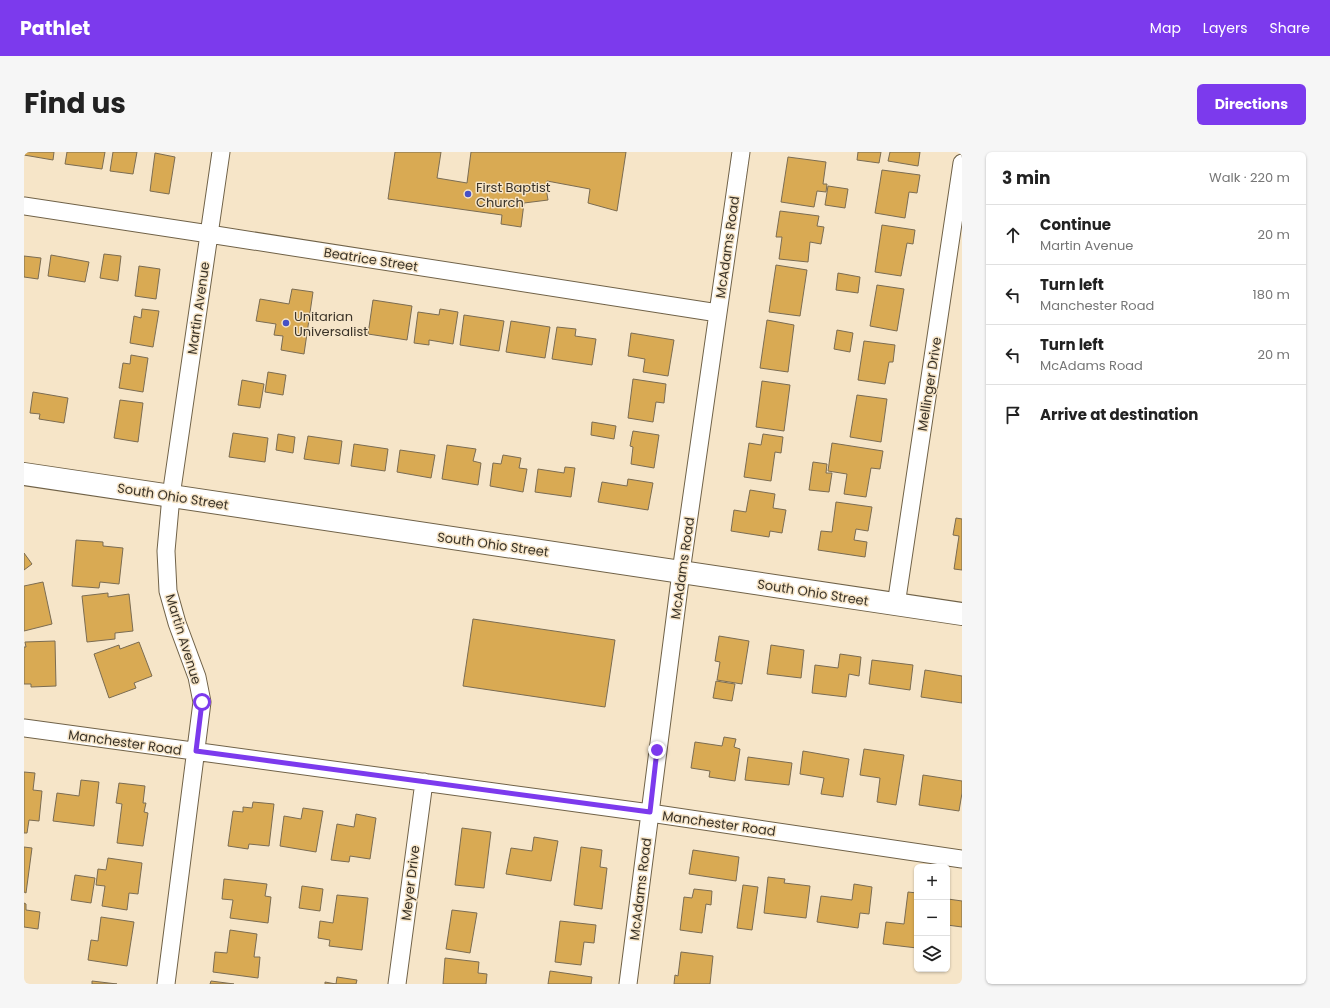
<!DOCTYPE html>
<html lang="en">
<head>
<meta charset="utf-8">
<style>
  :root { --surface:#fff; --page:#f6f6f6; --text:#222; --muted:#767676; --line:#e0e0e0; --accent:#7c3aed }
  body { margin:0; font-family:Poppins,sans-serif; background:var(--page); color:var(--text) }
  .controls { position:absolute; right:12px; bottom:12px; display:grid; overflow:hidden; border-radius:6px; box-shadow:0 1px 3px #0004 }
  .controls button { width:36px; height:36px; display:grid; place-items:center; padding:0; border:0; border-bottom:1px solid var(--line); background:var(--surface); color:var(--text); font:20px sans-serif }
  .stop { position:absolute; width:12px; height:12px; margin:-9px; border:3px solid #7c3aed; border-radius:50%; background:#fff }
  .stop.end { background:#7c3aed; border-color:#fff; box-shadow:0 1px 4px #0008 }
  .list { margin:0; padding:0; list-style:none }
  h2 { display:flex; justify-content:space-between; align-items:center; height:52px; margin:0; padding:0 16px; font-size:17px }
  h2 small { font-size:13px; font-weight:400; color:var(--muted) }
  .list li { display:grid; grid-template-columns:26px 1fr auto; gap:12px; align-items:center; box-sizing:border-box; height:60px; padding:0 16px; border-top:1px solid var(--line) }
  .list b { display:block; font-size:15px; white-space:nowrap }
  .list p { margin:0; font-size:13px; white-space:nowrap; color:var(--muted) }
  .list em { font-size:13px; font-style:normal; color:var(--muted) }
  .icon { flex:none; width:22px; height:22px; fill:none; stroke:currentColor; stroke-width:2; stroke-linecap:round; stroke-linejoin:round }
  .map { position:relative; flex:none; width:938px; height:832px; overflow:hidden; border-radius:6px }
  header { display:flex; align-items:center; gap:24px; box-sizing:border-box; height:56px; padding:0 20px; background:var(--accent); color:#fff }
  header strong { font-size:19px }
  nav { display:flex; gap:22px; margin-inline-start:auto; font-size:14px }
  .intro { display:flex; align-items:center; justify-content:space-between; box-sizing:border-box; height:96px; padding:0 24px }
  h1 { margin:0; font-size:28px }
  .button { padding:10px 18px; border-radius:6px; background:var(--accent); color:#fff; font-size:14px; font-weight:700 }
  main { display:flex; gap:24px; padding:0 24px }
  aside { flex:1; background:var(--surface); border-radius:6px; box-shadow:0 1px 3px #0004 }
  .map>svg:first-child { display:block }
</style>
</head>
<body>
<header>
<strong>Pathlet</strong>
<nav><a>Map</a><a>Layers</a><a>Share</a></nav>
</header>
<div class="intro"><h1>Find us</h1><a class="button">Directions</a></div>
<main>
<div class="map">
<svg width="938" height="832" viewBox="0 0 938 832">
  <rect width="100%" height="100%" fill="#f6e5c8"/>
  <!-- building -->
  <path fill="#d9aa53" stroke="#7b6c52" d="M0,0H30L29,8L0,3Z
    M43,0H81L78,17L41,12Z
    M89,0H113L109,22L86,19Z
    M371,0H417L413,26L443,31L447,0H602L593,59L564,51L566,37L523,29L522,36L524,48L500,51L497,75L477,72L478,63L364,47Z
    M834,0H857L855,11L833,8Z
    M866,0H896L894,14L864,9Z
    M131,1L151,5L145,42L126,39Z
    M764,5L802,10L799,32H803L802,40L793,39L790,55L757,50Z
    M858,18L896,23L893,41L885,40L881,66L851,61Z
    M804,34L824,37L821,56L801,53Z
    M756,59L795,64L793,74L800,75L797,92L786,90L784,110L755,107L758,85H752Z
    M858,73L891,78L889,92L883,91L877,124L851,120Z
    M80,102L97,104L94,129L76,126Z
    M27,103L65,110L61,130L24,124Z
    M0,104L17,106L14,127L0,125Z
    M752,113L783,118L776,164L745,160Z
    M115,114L136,117L132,147L111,144Z
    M814,121L836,125L834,141L812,138Z
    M853,133L880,137L873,179L846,174Z
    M268,137L289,140L280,202L257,198L259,184L250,183L252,172L232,169L236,147L265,152Z
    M349,148L388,154L383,188L344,182Z
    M118,157L135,159L129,195L106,191L110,164L117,166Z
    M416,157L434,160L429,192L405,188V193L390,191L394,160L415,163Z
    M440,163L480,169L475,199L436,193Z
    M743,168L770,173L764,220L736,216Z
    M487,169L526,175L521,206L482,200Z
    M533,175L552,177L551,184L572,187L568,213L528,207Z
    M813,178L829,181L826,200L810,197Z
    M607,181L650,188L644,224L619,220L621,207L604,204Z
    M840,189L871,193L869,210H865L861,232L834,228Z
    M107,203L124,206L119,240L95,236L99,211L106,212Z
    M244,220L262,223L259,243L241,240Z
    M609,227L642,232L640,251L632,250L629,270L604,266Z
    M218,228L240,232L236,256L214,253Z
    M738,229L766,233L760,279L732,275Z
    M9,240L44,246L40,271L15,267L16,262L6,261Z
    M833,243L863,247L857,290L826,285Z
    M96,248L119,251L114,290L90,286Z
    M568,270L592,274L590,287L567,283Z
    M609,279L635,283L630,316L607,312L609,295L606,294Z
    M209,281L244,286L241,310L205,305Z
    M254,282L271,285L269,301L252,298Z
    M739,282L759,285L757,301L751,300L747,329L720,325L725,291L737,293Z
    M284,284L318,289L315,312L280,307Z
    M808,291L859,299L856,317L847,316L842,345L820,342L823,322L804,319Z
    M330,292L364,297L361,319L327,314Z
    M423,293L452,297L449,309L457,311L454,333L418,327Z
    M376,298L411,303L407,326L373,320Z
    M479,303L497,306L495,316L503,317L499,340L466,334L469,311L477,312Z
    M789,310L803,312L802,321H808L805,340L785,338Z
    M541,315L551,316L547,345L511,340L514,317L540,321Z
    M604,327L629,331L624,358L574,350L578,330L603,334Z
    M726,338L751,342L749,356L762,358L758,381L746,379L745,385L707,379L710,358L722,360Z
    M812,350L848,355L844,379L832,377L830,388L843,390L841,405L794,398L797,379L808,380Z
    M932,366L938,367V418L930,417L935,384L929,383Z
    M52,388L79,390V394L99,396L95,432L76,430L75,436L48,434Z
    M0,401L8,412L0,418Z
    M19,430L28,472L0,479V434Z
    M84,441V445L105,442L109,479L91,481V487L63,490L58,444Z
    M449,467L591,488L581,555L439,534Z
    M695,484L725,489L718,532L693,528L696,510L691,509Z
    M31,489L32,534L7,535V532H0V495H2L1,490Z
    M115,490L128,524L110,531L112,536L85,546L70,502L95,493L96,497Z
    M747,493L780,498L777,526L743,522Z
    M816,502L837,505L835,524L825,522L822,545L788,541L791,513L814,516Z
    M848,508L889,513L886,538L845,532Z
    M901,518L938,524V551L897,545Z
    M692,529L711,532L708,549L689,546Z
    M700,585L712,587L710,595L716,597L711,629L685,625L686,619L667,616L671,590L698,594Z
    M840,597L880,603L872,653L853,650L856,626L836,623Z
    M779,599L825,607L819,645L797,642L800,626L776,622Z
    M724,605L768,611L765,633L721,628Z
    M0,620L11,621L9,638L18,639L15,669L5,668L3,681H0Z
    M899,623L938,629V641L935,659L895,653Z
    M57,628L75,630L70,674L29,669L33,641L55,644Z
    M95,631L121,634L119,651H122L120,660L124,661L119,694L93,691L98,652L92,651Z
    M229,650L250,652L245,694L225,692L224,697L204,694L209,659L219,660V655L228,656Z
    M279,656L299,659L292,700L256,694L260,664L277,667Z
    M332,662L352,666L346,707L326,704L325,710L307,708L313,672L330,675Z
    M438,676L467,680L460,736L431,733Z
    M510,685L534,689L527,729L482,722L487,696L508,699Z
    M0,695L8,696L2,741L0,740Z
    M557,695L578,698L576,715L583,716L578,757L550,753Z
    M669,698L715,705L712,729L665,722Z
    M84,706L118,711L114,742L105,741L103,758L78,754L81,734L72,733L74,717L82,718Z
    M51,723L71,726L67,751L47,748Z
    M744,725L761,727L760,731L786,734L782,766L740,761Z
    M200,727L243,732L241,744L247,745L244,771L206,766L209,748L198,747Z
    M830,732L848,735L845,762L836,761L834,776L793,770L797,744L828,748Z
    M719,733L734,735L728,778L713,776Z
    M278,734L299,737L296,759L275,756Z
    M670,737L688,739L687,753L682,752L678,781L656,778L660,745L668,746Z
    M884,740L893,741V796L859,792L862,770L880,772Z
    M313,743L344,746L338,798L305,794L306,788L294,786L296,769L309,771Z
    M924,747L938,749V775L923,773Z
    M0,751L2,752V758L16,760L14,777L0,775Z
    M428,758L453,761L446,801L422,797Z
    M77,765L110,770L103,814L64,808L67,788L74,789Z
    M536,769L572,773L570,791L560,790L557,813L531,810Z
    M206,778L233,782L230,805H236L234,826L189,820L191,800L203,801Z
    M657,800L689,804L686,832H650L651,823L654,824Z
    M421,806L455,810L454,821L463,822L462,832H419Z
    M526,819L568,825L567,832H524Z
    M313,825L333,828L332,832H301V830L312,832Z
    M68,829L93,832H68Z
    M187,829L210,832H186Z"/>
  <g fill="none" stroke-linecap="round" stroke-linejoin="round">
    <defs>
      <path id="street" d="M0,54L185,82L694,161
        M872,453L938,11
        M0,576L626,661L938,707
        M142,832L178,550L173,525L153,471L144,439L142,399L147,344L197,0
        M373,832L400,630
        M604,832L657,420L717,0"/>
      <path id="secondary" d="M0,322L938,462"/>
    </defs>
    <!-- street casing -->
    <use href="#street" stroke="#706248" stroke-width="19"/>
    <!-- secondary casing -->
    <use href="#secondary" stroke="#706248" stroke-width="24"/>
    <!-- street -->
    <use href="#street" stroke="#fff" stroke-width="17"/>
    <!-- secondary -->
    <use href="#secondary" stroke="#fff" stroke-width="22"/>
  </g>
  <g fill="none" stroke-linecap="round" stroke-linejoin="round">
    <!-- route -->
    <path stroke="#7c3aed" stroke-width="5" d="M178,550L172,599L626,660L633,598"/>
  </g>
  <!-- markers -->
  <g fill="#4651c6" stroke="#f6e5c8" stroke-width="1.5">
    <circle cx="444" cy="42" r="4"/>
    <circle cx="262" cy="171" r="4"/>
  </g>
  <g text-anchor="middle" stroke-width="3" stroke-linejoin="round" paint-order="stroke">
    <!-- poi labels -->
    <g font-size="13" fill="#3a3328" stroke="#f6e5c8" text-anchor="start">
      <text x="452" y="40">First Baptist<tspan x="452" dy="15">Church</tspan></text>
      <text x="270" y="169">Unitarian<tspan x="270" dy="15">Universalist</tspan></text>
    </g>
    <!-- street labels -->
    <g font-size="13" fill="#3a3328" stroke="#f6e5c8">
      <text transform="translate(703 95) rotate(-82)" y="5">McAdams Road</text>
      <text transform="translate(347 107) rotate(9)" y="5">Beatrice Street</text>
      <text transform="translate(174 156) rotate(-82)" y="5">Martin Avenue</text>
      <text transform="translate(905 232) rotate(-81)" y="5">Mellinger Drive</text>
      <text transform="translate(149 344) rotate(9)" y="5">South Ohio Street</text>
      <text transform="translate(469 392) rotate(8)" y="5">South Ohio Street</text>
      <text transform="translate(658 416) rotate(-82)" y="5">McAdams Road</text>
      <text transform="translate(789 440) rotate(9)" y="5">South Ohio Street</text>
      <text transform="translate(160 487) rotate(73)" y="5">Martin Avenue</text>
      <text transform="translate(101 590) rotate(8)" y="5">Manchester Road</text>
      <text transform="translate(695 671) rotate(8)" y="5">Manchester Road</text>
      <text transform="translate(386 731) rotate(-83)" y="5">Meyer Drive</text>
      <text transform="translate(616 737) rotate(-83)" y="5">McAdams Road</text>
    </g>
  </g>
</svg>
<div class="controls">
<button>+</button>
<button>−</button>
<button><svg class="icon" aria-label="layers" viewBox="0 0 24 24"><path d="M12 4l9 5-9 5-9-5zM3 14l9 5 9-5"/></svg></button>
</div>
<div class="stop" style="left:178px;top:550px"></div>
<div class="stop end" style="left:633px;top:598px"></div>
</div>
<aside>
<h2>3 min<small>Walk · 220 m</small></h2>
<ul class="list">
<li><svg class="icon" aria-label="ahead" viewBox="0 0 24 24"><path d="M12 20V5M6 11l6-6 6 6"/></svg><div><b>Continue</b><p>Martin Avenue</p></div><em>20 m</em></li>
<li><svg class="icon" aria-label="left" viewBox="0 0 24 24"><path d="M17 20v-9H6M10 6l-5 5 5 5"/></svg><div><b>Turn left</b><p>Manchester Road</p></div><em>180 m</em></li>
<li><svg class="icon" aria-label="left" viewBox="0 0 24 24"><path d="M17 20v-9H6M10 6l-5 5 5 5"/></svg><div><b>Turn left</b><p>McAdams Road</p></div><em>20 m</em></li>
<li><svg class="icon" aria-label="arrive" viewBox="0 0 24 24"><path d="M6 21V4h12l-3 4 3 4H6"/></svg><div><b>Arrive at destination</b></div></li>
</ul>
</aside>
</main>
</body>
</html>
